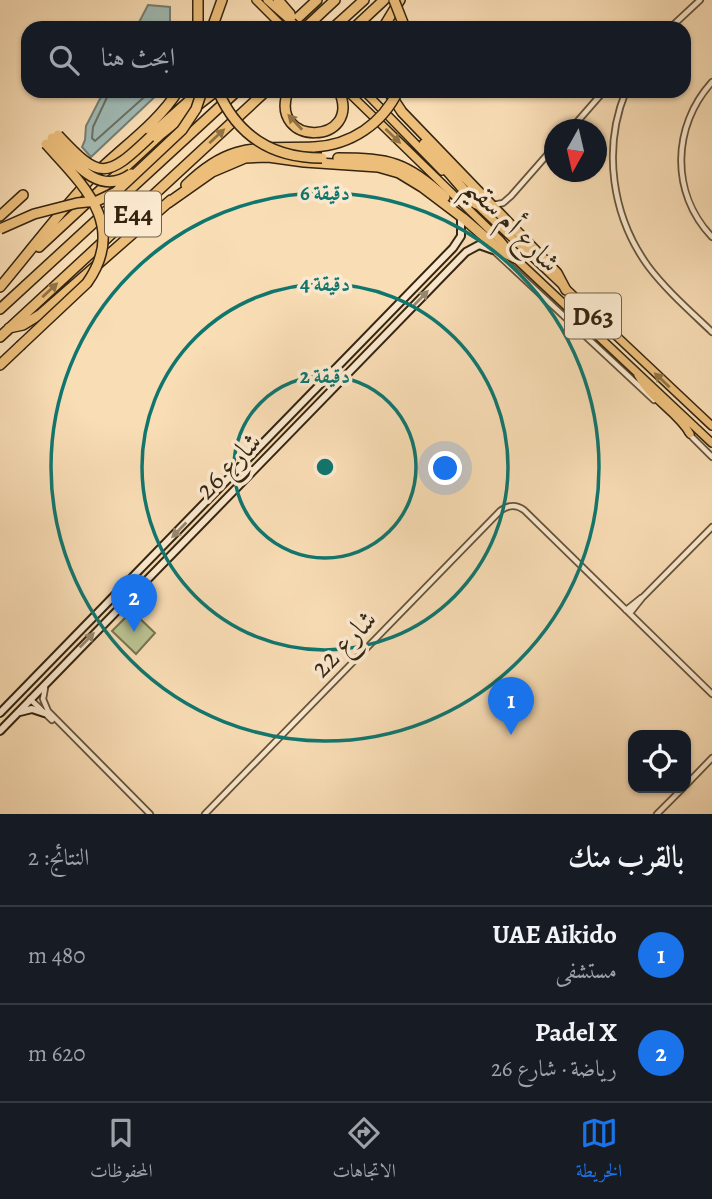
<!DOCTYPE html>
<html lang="ar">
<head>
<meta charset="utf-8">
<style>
  :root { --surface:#171b24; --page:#242831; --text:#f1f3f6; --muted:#9ea1a6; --line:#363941; --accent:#1a73e8 }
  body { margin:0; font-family:Alegreya,Amiri,serif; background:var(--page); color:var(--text); direction:rtl }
  .controls { position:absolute; right:21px; bottom:21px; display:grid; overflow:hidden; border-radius:14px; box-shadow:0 2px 5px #0004 }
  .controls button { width:63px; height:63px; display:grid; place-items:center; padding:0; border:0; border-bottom:2px solid var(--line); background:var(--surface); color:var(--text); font:35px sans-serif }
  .compass { position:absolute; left:544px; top:119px; width:63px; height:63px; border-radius:50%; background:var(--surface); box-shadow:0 2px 5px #0004; rotate:188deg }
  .you { position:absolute; left:446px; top:469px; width:24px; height:24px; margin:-18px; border:5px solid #fff; border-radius:50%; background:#1a73e8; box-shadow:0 0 0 10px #1a73e833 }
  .badge { display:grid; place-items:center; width:46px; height:46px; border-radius:50%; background:var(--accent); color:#fff; font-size:23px; font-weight:700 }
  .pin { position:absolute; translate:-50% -58px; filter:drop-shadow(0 2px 4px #0008) }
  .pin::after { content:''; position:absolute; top:37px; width:24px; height:21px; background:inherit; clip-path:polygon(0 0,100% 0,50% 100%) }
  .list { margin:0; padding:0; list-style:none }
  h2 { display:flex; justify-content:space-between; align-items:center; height:91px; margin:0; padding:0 28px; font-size:30px }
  h2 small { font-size:23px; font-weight:400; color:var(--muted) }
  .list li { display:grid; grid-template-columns:46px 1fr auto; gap:21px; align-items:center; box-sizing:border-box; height:98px; padding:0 28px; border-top:2px solid var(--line) }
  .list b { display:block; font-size:26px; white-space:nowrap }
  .list p { margin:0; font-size:23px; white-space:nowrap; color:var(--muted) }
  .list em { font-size:23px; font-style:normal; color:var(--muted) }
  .icon { flex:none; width:38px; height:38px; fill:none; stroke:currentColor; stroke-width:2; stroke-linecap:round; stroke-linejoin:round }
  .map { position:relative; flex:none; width:712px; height:814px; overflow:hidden; direction:ltr }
  .search { position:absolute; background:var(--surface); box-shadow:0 2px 5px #0004; left:21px; right:21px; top:21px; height:77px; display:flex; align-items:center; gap:18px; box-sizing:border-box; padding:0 24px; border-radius:21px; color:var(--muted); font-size:26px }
  .sheet { height:287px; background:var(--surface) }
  nav { display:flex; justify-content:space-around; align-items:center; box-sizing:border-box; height:98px; border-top:2px solid var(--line); background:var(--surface); font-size:19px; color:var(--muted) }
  nav a { display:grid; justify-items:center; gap:4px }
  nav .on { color:var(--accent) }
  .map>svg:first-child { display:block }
</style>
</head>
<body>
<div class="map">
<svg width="712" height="814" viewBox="0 0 712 814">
  <rect width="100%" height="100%" fill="#f9ddb5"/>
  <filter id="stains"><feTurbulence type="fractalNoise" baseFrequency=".00286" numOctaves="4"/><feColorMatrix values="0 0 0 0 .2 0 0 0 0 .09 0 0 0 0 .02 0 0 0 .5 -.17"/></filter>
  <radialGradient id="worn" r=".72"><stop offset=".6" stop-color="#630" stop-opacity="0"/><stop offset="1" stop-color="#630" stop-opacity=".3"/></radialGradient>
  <!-- green -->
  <path fill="#bac291" stroke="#777450" stroke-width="2" d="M132,611L155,633L136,654L112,631Z"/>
  <!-- water -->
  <path fill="#a0bab5" stroke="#757e73" stroke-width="2" d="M148,5L170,7V28H136Z
    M104,91H161L91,157L82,147L85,140L86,126Z"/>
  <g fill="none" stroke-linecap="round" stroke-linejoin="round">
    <!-- shore -->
    <path stroke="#6a7062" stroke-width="2" d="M110,91L93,127L92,138L95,141L151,91"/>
    <defs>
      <path id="minor" d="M670,28L700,0
        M712,82C672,126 670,193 712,237
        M626,91C602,149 612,216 648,266C666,290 690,311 712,332
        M570,130L604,91
        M493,205L503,203L511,196L554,147
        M494,251L654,400
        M688,433L712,457
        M626,610L641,598
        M630,613L642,598L712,527
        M45,688L43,699L48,711L150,814
        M30,699L52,720
        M686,785L712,758
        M205,814L500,511C508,505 516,504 524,510L712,694
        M657,814L683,788"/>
      <path id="secondary" d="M20,712L32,709L44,713
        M0,713L453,248L461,236V221
        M0,731L466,252L479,245L493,250"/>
      <path id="primary" d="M256,0L284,28
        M267,0L292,22
        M347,91L500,240L515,258L712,443
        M364,91L442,171
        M473,201L712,426
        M638,375C650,399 677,411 690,434"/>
      <path id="motorway" d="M278,0L290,14L292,22
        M198,28V0
        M212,28L222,0
        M287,28L317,0
        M305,28L335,0
        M333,28L364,0
        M354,28L384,0
        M383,28L400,0
        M288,91C268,148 363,145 339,91
        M388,91L402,112L557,273L566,290
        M152,134L200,91
        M424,144L476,204
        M338,158C391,158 405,162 445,197
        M186,185C231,141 257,149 314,147
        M168,203L212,172L245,158L268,157L304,162L378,167L399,173L422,187L463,218L501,251L515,258
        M0,216L23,195
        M39,247L161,134L216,91
        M0,287C32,249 60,211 94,175C122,147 156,125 178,91
        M0,309L237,91
        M9,328L23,325L41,314L171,200
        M0,337L266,91
        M0,365L20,346"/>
    </defs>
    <!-- minor casing -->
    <use href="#minor" stroke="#655339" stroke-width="8"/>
    <!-- secondary casing -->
    <use href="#secondary" stroke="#342510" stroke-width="10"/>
    <!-- primary casing -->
    <use href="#primary" stroke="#342510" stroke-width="10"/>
    <!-- motorway casing -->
    <use href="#motorway" stroke="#342510" stroke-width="12"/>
    <!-- minor -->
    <use href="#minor" stroke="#fbe9cf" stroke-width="4.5"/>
    <!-- secondary -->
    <use href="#secondary" stroke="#fbe9cf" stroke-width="6"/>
    <!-- primary -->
    <use href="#primary" stroke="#ecbe7a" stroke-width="7"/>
    <!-- motorway -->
    <use href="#motorway" stroke="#ecbe7a" stroke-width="9"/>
    <defs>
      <path id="primary-bridge" d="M292,22L298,28"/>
      <path id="motorway-bridge" d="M394,0L405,28
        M218,91C238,137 273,158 322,158
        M58,135C100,180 106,179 150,137
        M52,138C73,160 97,198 131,174
        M314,147C351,145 382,124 398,91
        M0,229L34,214L77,203L97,201L116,192L182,130L196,109L202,91
        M20,346L87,283C128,225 83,185 46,144"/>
    </defs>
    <!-- primary-bridge casing -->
    <use href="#primary-bridge" stroke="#342510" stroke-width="10" stroke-linecap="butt"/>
    <!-- motorway-bridge casing -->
    <use href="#motorway-bridge" stroke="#342510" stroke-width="12" stroke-linecap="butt"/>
    <!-- primary-bridge -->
    <use href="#primary-bridge" stroke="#ecbe7a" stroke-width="7"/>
    <!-- motorway-bridge -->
    <use href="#motorway-bridge" stroke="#ecbe7a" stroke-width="9"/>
  </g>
  <!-- one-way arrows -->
  <defs><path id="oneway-solid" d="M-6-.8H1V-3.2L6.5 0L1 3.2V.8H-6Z" transform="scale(1.75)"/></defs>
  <g fill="#907245">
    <use href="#oneway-solid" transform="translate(295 122) rotate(-133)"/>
    <use href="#oneway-solid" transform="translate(217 136) rotate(-43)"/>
    <use href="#oneway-solid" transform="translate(393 136) rotate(44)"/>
    <use href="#oneway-solid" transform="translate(50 290) rotate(-43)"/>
    <use href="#oneway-solid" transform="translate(662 380) rotate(-137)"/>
  </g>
  <g fill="#988770">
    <use href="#oneway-solid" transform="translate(421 298) rotate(-46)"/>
    <use href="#oneway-solid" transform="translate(179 530) rotate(134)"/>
    <use href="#oneway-solid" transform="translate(87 640) rotate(-46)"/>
  </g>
  <!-- distance rings -->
  <g fill="none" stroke="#0f766e" stroke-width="3.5">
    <circle cx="325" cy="467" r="91"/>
    <circle cx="325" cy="467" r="183"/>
    <circle cx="325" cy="467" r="274"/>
  </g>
  <g text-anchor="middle" stroke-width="7" stroke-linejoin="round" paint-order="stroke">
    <!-- shield labels -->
    <g fill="#fbe9cf" stroke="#706049" stroke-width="2">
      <rect x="105" y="191.5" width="56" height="45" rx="5"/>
      <rect x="565" y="293.5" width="56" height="45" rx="5"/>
    </g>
    <g font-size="26" font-weight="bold" fill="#342510">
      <text x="133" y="223">E44</text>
      <text x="593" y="325">D63</text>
    </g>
    <!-- street labels -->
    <g font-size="28" fill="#342510" stroke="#fbe9cf">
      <text transform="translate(513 224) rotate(45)" y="10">شارع أم سقيم</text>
      <text transform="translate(228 465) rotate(-46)" y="10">شارع 26</text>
      <text transform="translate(343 643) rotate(-46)" y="10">شارع 22</text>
    </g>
  </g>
  <circle cx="325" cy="467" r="10" fill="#0f766e" stroke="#fbe9cf" stroke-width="3.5"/>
  <g font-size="21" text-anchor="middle" font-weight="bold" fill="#0f766e" stroke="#fbe9cf" stroke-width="7" stroke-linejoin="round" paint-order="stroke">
    <text x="325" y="200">6 دقيقة</text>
    <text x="325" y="291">4 دقيقة</text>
    <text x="325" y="383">2 دقيقة</text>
  </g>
  <rect width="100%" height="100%" filter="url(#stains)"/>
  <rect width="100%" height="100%" fill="url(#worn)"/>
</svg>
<div class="controls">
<button><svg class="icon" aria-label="locate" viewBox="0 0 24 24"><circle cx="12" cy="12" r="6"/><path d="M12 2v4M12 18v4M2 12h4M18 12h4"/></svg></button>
</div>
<svg class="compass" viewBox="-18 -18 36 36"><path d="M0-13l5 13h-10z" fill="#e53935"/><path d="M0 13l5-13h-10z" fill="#9ea1a6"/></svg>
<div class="you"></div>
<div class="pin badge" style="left:511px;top:735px">1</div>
<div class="pin badge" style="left:134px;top:632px">2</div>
<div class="search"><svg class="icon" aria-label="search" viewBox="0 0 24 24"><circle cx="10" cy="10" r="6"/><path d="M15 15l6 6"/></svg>ابحث هنا</div>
</div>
<section class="sheet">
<h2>بالقرب منك<small>النتائج: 2</small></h2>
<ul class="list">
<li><span class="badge">1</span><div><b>UAE Aikido</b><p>مستشفى</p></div><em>480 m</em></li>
<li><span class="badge">2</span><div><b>Padel X</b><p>رياضة · شارع 26</p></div><em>620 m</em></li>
</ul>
</section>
<nav>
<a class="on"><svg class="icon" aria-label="map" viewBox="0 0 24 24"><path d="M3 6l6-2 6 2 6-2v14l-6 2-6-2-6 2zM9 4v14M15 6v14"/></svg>الخريطة</a>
<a><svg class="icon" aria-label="directions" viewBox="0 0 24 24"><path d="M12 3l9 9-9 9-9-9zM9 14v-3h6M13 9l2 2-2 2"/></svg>الاتجاهات</a>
<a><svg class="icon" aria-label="saved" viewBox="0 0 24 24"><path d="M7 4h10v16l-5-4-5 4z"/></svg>المحفوظات</a>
</nav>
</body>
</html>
